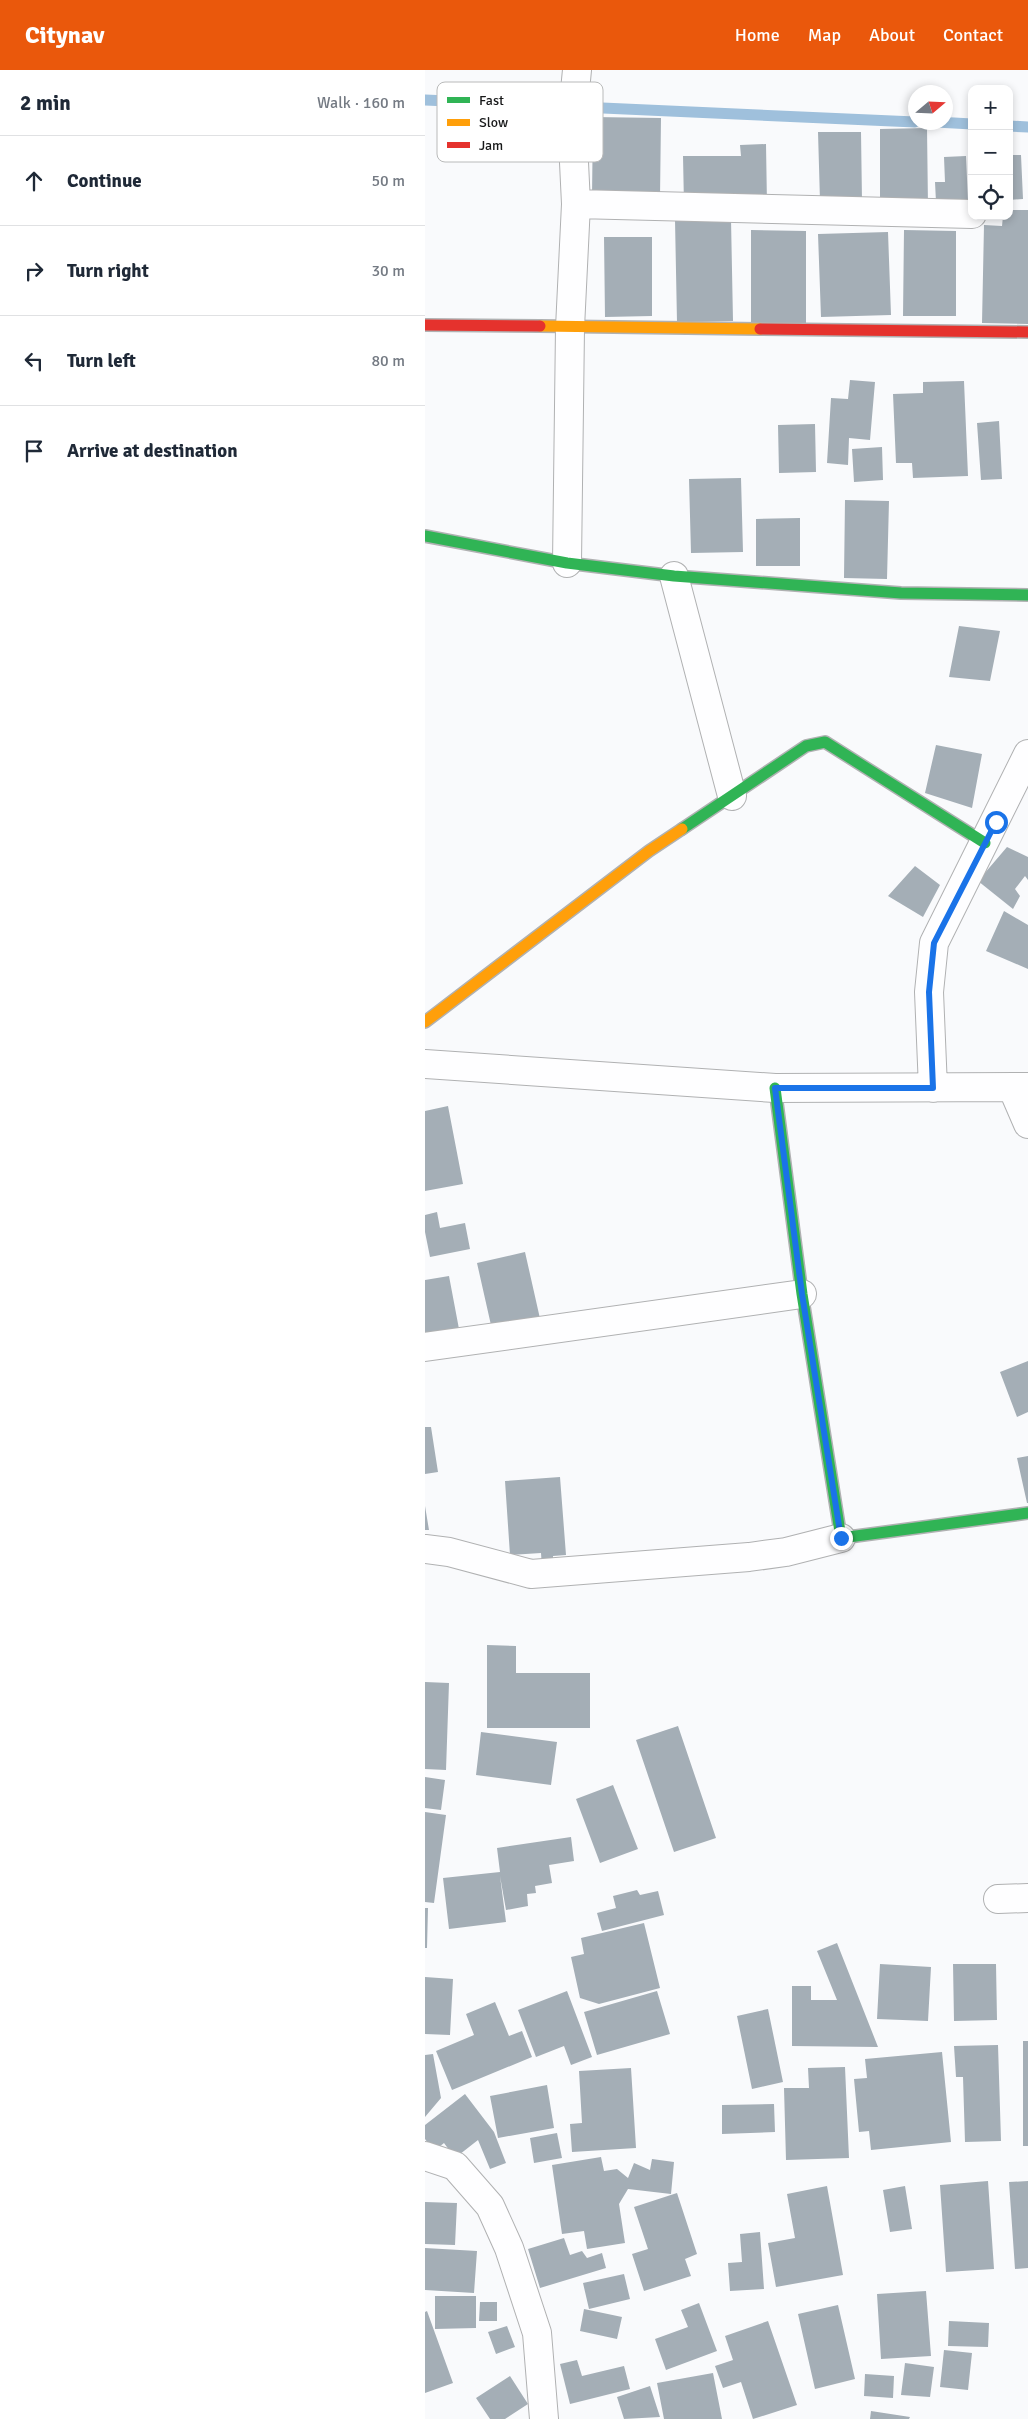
<!DOCTYPE html>
<html lang="en">
<head>
<meta charset="utf-8">
<style>
  :root { --surface:#fff; --page:#f2f2f3; --text:#1f2937; --muted:#747a83; --line:#e0e1e3; --accent:#ea580c }
  body { margin:0; font-family:Signika,sans-serif; background:var(--page); color:var(--text) }
  .controls { position:absolute; right:15px; top:15px; display:grid; overflow:hidden; border-radius:10px; box-shadow:0 2px 8px #0003 }
  .controls button { width:45px; height:45px; display:grid; place-items:center; padding:0; border:0; border-bottom:1px solid var(--line); background:var(--surface); color:var(--text); font:25px sans-serif }
  .compass { position:absolute; left:483px; top:15px; width:45px; height:45px; border-radius:50%; background:var(--surface); box-shadow:0 2px 8px #0003; rotate:71deg }
  .stop { position:absolute; width:15px; height:15px; margin:-11px; border:4px solid #1a73e8; border-radius:50%; background:#fff }
  .stop.end { background:#1a73e8; border-color:#fff; box-shadow:0 1px 5px #0008 }
  .list { margin:0; padding:0; list-style:none }
  h2 { display:flex; justify-content:space-between; align-items:center; height:65px; margin:0; padding:0 20px; font-size:21px }
  h2 small { font-size:16px; font-weight:400; color:var(--muted) }
  .list li { display:grid; grid-template-columns:32px 1fr auto; gap:15px; align-items:center; box-sizing:border-box; height:90px; padding:0 20px; border-top:1px solid var(--line) }
  .list b { display:block; font-size:19px; white-space:nowrap }
  .list em { font-size:16px; font-style:normal; color:var(--muted) }
  .icon { flex:none; width:28px; height:28px; fill:none; stroke:currentColor; stroke-width:2; stroke-linecap:round; stroke-linejoin:round }
  .map { position:relative; flex:none; width:603px; height:2349px; overflow:hidden }
  header { display:flex; align-items:center; gap:30px; box-sizing:border-box; height:70px; padding:0 25px; background:var(--accent); color:#fff }
  header strong { font-size:24px }
  nav { display:flex; gap:28px; margin-inline-start:auto; font-size:18px }
  main { display:flex }
  aside { flex:1; background:var(--surface) }
  .map>svg:first-child { display:block }
</style>
</head>
<body>
<header>
<strong>Citynav</strong>
<nav><a>Home</a><a>Map</a><a>About</a><a>Contact</a></nav>
</header>
<main>
<aside>
<h2>2 min<small>Walk · 160 m</small></h2>
<ul class="list">
<li><svg class="icon" aria-label="ahead" viewBox="0 0 24 24"><path d="M12 20V5M6 11l6-6 6 6"/></svg><div><b>Continue</b></div><em>50 m</em></li>
<li><svg class="icon" aria-label="right" viewBox="0 0 24 24"><path d="M7 20v-9h11M14 6l5 5-5 5"/></svg><div><b>Turn right</b></div><em>30 m</em></li>
<li><svg class="icon" aria-label="left" viewBox="0 0 24 24"><path d="M17 20v-9H6M10 6l-5 5 5 5"/></svg><div><b>Turn left</b></div><em>80 m</em></li>
<li><svg class="icon" aria-label="arrive" viewBox="0 0 24 24"><path d="M6 21V4h12l-3 4 3 4H6"/></svg><div><b>Arrive at destination</b></div></li>
</ul>
</aside>
<div class="map">
<svg width="603" height="2349" viewBox="0 0 603 2349">
  <rect width="100%" height="100%" fill="#f9fafc"/>
  <g fill="none" stroke-linecap="round" stroke-linejoin="round">
    <!-- stream -->
    <path stroke="#9fc0dc" stroke-width="11" d="M0,30L490,52
      M511,52L547,54
      M584,56L603,57"/>
  </g>
  <!-- building -->
  <path fill="#a4aeb6" d="M168,47L236,48L235,127L167,126Z
    M502,58L503,137H455V59Z
    M393,62H436L437,131H395Z
    M341,74L342,135H259L258,86H316L315,75Z
    M584,85H596L598,129L584,130Z
    M541,86L543,131L511,132L510,112H520L519,87Z
    M584,140H603V254L557,253L559,155L577,156L578,146H584Z
    M306,149L308,251L252,252L250,150Z
    M326,160L381,161V257H326Z
    M479,160L531,161V246H478Z
    M463,162L466,245L396,247L393,164Z
    M179,167H227V246L180,247Z
    M425,310L450,312L445,370L424,368L423,395L402,393L406,328L423,329Z
    M539,311L543,406L488,408L487,393H471L468,324L498,323V312Z
    M574,351L577,409L556,410L552,353Z
    M390,354L391,402L354,403L353,355Z
    M457,377L458,410L429,412L427,379Z
    M316,408L318,482L266,483L264,409Z
    M420,430L464,431L462,509L419,508Z
    M375,448V496H331V449Z
    M534,556L575,561L565,611L524,607Z
    M511,675L557,684L547,738L500,723Z
    M582,777L603,787V810L600,806L590,819L595,826L588,839L553,811Z
    M490,796L515,815L498,847L463,826Z
    M579,841L603,855V899L561,881Z
    M23,1036L38,1114L0,1121V1041Z
    M12,1142L15,1158L40,1153L45,1179L5,1187L0,1162V1145Z
    M100,1182L116,1253L68,1264L52,1193Z
    M24,1206L34,1259L0,1265V1210Z
    M603,1291V1342L592,1347L575,1302Z
    M0,1357H6L13,1402L0,1404Z
    M603,1386V1433H602L592,1388Z
    M135,1407L141,1485L128,1486V1498H117L116,1483L85,1485L80,1411Z
    M0,1436L4,1460H0Z
    M62,1575L91,1576V1603H165V1658H62Z
    M0,1612L24,1613L21,1700L0,1699Z
    M253,1656L291,1768L249,1782L211,1670Z
    M56,1662L132,1672L126,1715L51,1705Z
    M0,1707L20,1710L16,1740L0,1738Z
    M188,1715L213,1779L175,1793L151,1729Z
    M0,1742L21,1745L9,1833L0,1832Z
    M146,1767L149,1791L124,1795L127,1813L110,1816L111,1823L102,1824L103,1836L81,1840L75,1806L81,1852L24,1859L18,1808L75,1802L72,1778Z
    M212,1820L215,1825L233,1821L239,1845L177,1861L172,1843L191,1838L188,1826Z
    M0,1838H3L2,1878H0Z
    M219,1853L235,1918L174,1934L155,1928L146,1887L159,1884L156,1868Z
    M412,1873L453,1977L367,1976V1916H386V1930H412L392,1881Z
    M455,1894L506,1897L503,1951L452,1949Z
    M528,1894H571L572,1950L529,1951Z
    M0,1907L28,1909L25,1965L0,1964Z
    M142,1921L167,1987L146,1995L139,1976L111,1987L93,1940Z
    M232,1921L245,1964L172,1985L159,1942Z
    M70,1932L84,1966L97,1961L107,1987L27,2020L11,1981L49,1965L41,1944Z
    M343,1939L358,2012L327,2019L312,1946Z
    M598,1971H603V2076H598Z
    M573,1975L576,2071L540,2072L538,2007H531L529,1976Z
    M517,1982L526,2072L446,2080L444,2061L434,2062L429,2009L442,2008L440,1989Z
    M8,1984L16,2028L0,2047V1985Z
    M420,1997L424,2088L361,2090L359,2018H384L383,1998Z
    M206,1998L211,2078L147,2082L145,2054L157,2053L154,2001Z
    M122,2015L129,2058L73,2068L65,2026Z
    M40,2024L69,2062L81,2093L65,2099L53,2070L30,2088L19,2073L9,2081L0,2069V2055Z
    M349,2034L350,2062L297,2064V2035Z
    M132,2063L137,2088L109,2093L105,2068Z
    M176,2087L179,2101L192,2099L203,2108L209,2093L225,2100L227,2089L249,2092L246,2124L203,2119L194,2134L200,2173L162,2179L159,2161L137,2164L127,2095Z
    M563,2111L569,2199L521,2202L515,2115Z
    M603,2111V2198L590,2199L584,2112Z
    M402,2116L418,2205L351,2217L343,2173L370,2168L362,2124Z
    M480,2116L487,2159L465,2162L458,2120Z
    M252,2123L272,2184L260,2189L266,2206L219,2221L207,2184L223,2179L209,2137Z
    M0,2132L32,2133L30,2175L0,2174Z
    M335,2162L339,2219L305,2221L303,2193L317,2192L315,2164Z
    M139,2168L145,2185L157,2181L162,2188L177,2183L181,2198L115,2218L103,2179Z
    M0,2178L52,2181L49,2223L0,2220Z
    M199,2204L205,2229L164,2239L158,2213Z
    M501,2221L506,2286L456,2289L452,2224Z
    M10,2226H51V2258L10,2259Z
    M55,2232H72V2251H54Z
    M274,2233L292,2281L241,2300L230,2269L263,2257L256,2240Z
    M413,2235L430,2309L390,2319L373,2244Z
    M159,2239L197,2247L192,2269L155,2261Z
    M2,2241L28,2313L0,2323V2242Z
    M343,2251L372,2335L328,2349L316,2312L298,2318L290,2296L308,2290L300,2266Z
    M524,2251L564,2253L563,2277L523,2276Z
    M82,2256L90,2277L71,2284L63,2262Z
    M519,2280L547,2283L543,2320L515,2317Z
    M152,2290L157,2306L199,2296L205,2319L145,2334L135,2294Z
    M480,2293L509,2297L505,2327L476,2325Z
    M288,2303L297,2349H239L232,2313Z
    M440,2304L469,2306L468,2328L439,2326Z
    M85,2306L103,2334L80,2349H65L51,2328Z
    M225,2316L235,2347L199,2349L192,2327Z
    M446,2341L485,2347L484,2349H445Z"/>
  <g fill="none" stroke-linecap="round" stroke-linejoin="round">
    <defs>
      <path id="street" d="M151,134L547,144
        M142,493L145,258L151,134L147,51L152,0
        M249,506L307,726
        M0,994L350,1018L603,1017
        M587,1017L603,1054
        M508,1018L504,922L509,873L603,684
        M0,1277L377,1224
        M0,1479L24,1482L106,1504L324,1487L361,1482L416,1468
        M573,1829L603,1828
        M0,2086L30,2096L65,2136L84,2178L112,2263L119,2349"/>
      <path id="fast" d="M0,466L142,493L249,506L476,523L603,525
        M257,759L381,676L400,672L560,773
        M350,1018L377,1224L416,1468L603,1443"/>
      <path id="slow" d="M115,256L335,259
        M0,952L224,781L257,759"/>
      <path id="jam" d="M0,255L115,256
        M335,259L603,262"/>
    </defs>
    <!-- street casing -->
    <use href="#street" stroke="#b0b1b2" stroke-width="30"/>
    <!-- fast casing -->
    <use href="#fast" stroke="#b0b1b2" stroke-width="14"/>
    <!-- slow casing -->
    <use href="#slow" stroke="#b0b1b2" stroke-width="14"/>
    <!-- jam casing -->
    <use href="#jam" stroke="#b0b1b2" stroke-width="14"/>
    <!-- street -->
    <use href="#street" stroke="#fefeff" stroke-width="28"/>
    <!-- fast -->
    <use href="#fast" stroke="#30b455" stroke-width="11"/>
    <!-- slow -->
    <use href="#slow" stroke="#ff9f0a" stroke-width="11"/>
    <!-- jam -->
    <use href="#jam" stroke="#e5322d" stroke-width="11"/>
  </g>
  <g fill="none" stroke-linecap="round" stroke-linejoin="round">
    <!-- route -->
    <path stroke="#1a73e8" stroke-width="6" d="M416,1468L377,1224L350,1018H508L504,922L509,873L571,752"/>
  </g>
  <!-- legend -->
  <rect x="12" y="12" width="166" height="80" rx="8" fill="#fff" stroke="#b9baba" stroke-width="1"/>
  <rect x="22" y="27" width="23" height="6" fill="#30b455"/>
  <rect x="22" y="49" width="23" height="7" fill="#ff9f0a"/>
  <rect x="22" y="72" width="23" height="6" fill="#e5322d"/>
  <g font-size="14" fill="#171819">
    <text x="54" y="35">Fast</text>
    <text x="54" y="57">Slow</text>
    <text x="54" y="80">Jam</text>
  </g>
</svg>
<div class="controls">
<button>+</button>
<button>−</button>
<button><svg class="icon" aria-label="locate" viewBox="0 0 24 24"><circle cx="12" cy="12" r="6"/><path d="M12 2v4M12 18v4M2 12h4M18 12h4"/></svg></button>
</div>
<svg class="compass" viewBox="-18 -18 36 36"><path d="M0-13l5 13h-10z" fill="#e53935"/><path d="M0 13l5-13h-10z" fill="#747a83"/></svg>
<div class="stop" style="left:571px;top:752px"></div>
<div class="stop end" style="left:416px;top:1468px"></div>
</div>
</main>
</body>
</html>
